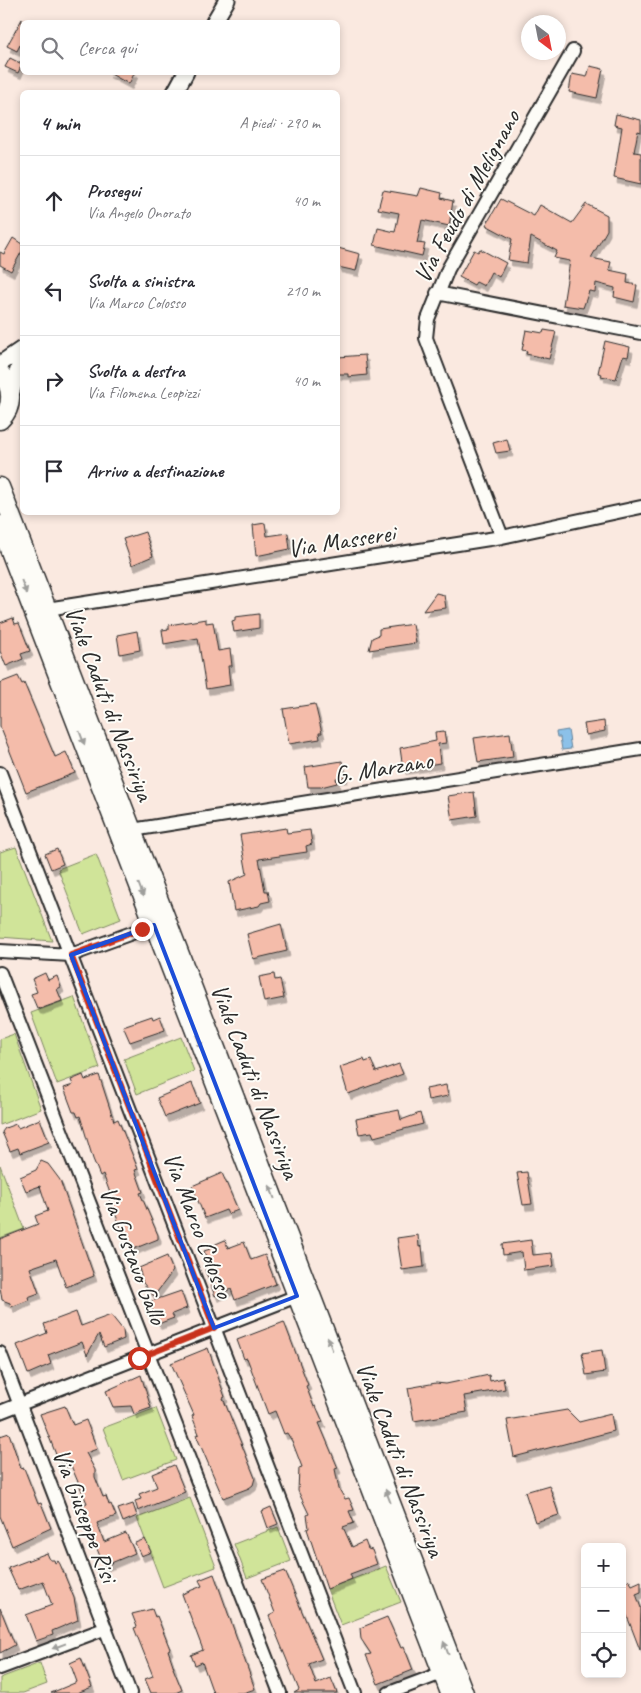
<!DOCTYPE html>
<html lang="it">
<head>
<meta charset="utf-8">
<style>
  :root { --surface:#fff; --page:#f7f7f7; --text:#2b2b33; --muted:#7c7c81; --line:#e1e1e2 }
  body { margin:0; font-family:Caveat,sans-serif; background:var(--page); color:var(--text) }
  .controls { position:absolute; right:15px; bottom:15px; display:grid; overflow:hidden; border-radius:8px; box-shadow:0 2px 8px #0003 }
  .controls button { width:45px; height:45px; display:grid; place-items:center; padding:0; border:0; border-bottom:1px solid var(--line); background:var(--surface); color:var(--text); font:25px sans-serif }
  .compass { position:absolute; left:521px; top:15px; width:45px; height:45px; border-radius:50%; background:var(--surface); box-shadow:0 2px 8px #0003; rotate:148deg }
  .stop { position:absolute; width:15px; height:15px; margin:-11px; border:4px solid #c8321e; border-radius:50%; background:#fff }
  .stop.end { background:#c8321e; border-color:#fff; box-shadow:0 1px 5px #0008 }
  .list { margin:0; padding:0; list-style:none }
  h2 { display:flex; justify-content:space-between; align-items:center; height:65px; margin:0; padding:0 20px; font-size:21px }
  h2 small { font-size:16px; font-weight:400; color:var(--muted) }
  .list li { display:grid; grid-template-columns:32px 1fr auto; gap:15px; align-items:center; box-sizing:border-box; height:90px; padding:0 20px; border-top:1px solid var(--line) }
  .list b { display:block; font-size:19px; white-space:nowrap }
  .list p { margin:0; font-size:16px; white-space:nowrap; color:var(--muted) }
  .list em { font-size:16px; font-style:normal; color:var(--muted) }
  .icon { flex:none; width:28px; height:28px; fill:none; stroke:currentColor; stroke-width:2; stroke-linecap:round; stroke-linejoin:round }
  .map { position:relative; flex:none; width:641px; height:1693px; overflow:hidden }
  .search { position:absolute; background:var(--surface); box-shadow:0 2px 8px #0003; left:20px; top:20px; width:320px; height:55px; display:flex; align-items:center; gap:12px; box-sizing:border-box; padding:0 18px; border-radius:8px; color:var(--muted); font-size:19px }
  .panel { position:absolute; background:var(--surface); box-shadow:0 2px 8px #0003; left:20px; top:90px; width:320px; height:425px; border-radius:8px }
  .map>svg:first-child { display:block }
</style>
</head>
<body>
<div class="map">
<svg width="641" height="1693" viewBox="0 0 641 1693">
  <defs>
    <filter id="shadow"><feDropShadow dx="3" dy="5.5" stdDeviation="0" flood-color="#0004"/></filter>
  </defs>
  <rect width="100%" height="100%" fill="#fae9e0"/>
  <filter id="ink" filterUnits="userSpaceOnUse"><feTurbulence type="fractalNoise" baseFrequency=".02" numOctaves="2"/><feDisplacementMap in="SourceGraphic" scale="10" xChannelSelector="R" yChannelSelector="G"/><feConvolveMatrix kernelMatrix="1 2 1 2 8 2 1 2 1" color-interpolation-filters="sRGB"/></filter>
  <g filter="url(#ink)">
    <!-- green -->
    <path fill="#d0e499" stroke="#7e8862" d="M16,847L52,941L0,937V852Z
      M96,854L121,919L83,934L58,869Z
      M74,997L100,1068L57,1084L31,1013Z
      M14,1034L41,1109L0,1125V1039Z
      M181,1037L194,1071L137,1094L124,1059Z
      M0,1165L24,1229L0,1238Z
      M156,1408L176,1460L123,1480L103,1428Z
      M190,1498L216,1567L163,1587L137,1518Z
      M278,1527L291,1561L247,1578L234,1544Z
      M386,1566L401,1602L341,1625L327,1589Z
      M40,1663L47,1684L23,1693H0V1678Z"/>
    <!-- water -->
    <path fill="#8cc1e9" stroke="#65859d" d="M568,730L571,749L562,750L560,737H557L556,732Z"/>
    <!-- building -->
    <path fill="#f4bcaa" stroke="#2b2b2b" filter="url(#shadow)" d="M22,19V41L17,51L7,46Z
      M10,58L22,64L18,73L5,67Z
      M590,66L603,69L597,98L569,92L572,74L587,77Z
      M107,72H135L129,84Z
      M616,114L641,120V132L638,131L634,152L641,153V184L614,178L622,127L614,125Z
      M421,188L442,193L441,198L453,201L449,226L422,220L417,243L425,244L422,256L374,245L378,228L395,232L399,213L378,209L383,190L418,196Z
      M501,199L534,216L540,205L572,223L586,204L607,215V230L591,258L611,262L609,270L628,274L627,283L637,285L634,302L614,297L615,288L596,283L595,292L589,291L583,308L563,305L570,261L554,258L557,251L531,237L527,263L508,260L512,239L486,225Z
      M13,238L22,244V251L11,271L0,265V252L4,254Z
      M338,248L360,254L356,271L338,267Z
      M480,249L506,263L499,277L491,272L484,286L476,282L474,285L459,277L474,250L478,252Z
      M526,330L543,333L544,330L556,332L549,359L526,354L527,351L522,350Z
      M605,341L630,347L628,357L623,356L616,379L601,376L602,374L598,373Z
      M365,355L367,375L348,377V374H338V357Z
      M507,439L510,451L496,453L493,443Z
      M265,523L267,536L288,533L290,549L256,556L253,525Z
      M145,532L153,556L132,565L123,539Z
      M436,593L444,595L446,608L423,611Z
      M259,614V628L234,632L232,621L235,620V617Z
      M13,618L15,624L19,623L30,651L21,654L23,659L6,666L0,651V623Z
      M206,619V623L213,622L218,651L230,649L232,666H228L230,685L206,689L198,638L164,644L162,630L169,629V625Z
      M413,624L416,643L369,650L372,638L379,635V629Z
      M137,631L140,650L120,654L117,635Z
      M18,676L22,684L24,683L55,757L66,752L75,773L26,792L0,726V683Z
      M315,704L322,733H319L320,739L289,744L283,709Z
      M604,721L605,731L586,735L584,724Z
      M444,731L446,743L438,744L440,763L403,769L400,748L436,741L435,732Z
      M510,733L513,757L478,762L474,738Z
      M342,761L345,777L336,778L337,783L321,787H308L305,767Z
      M474,792L477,816L452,820L448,796Z
      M286,828L287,833L310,830L312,844L306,846L307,852L259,859L265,891H268L270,901L261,903L259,906L234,911L229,882L247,874L240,835Z
      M57,849L63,864L51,869L45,854Z
      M281,924L287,951L253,959L247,934Z
      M45,973L48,980L57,976L61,987L57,989L62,1001L40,1009L37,1008L31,994L37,992L32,979Z
      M274,974L275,980L280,979L284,998L264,1002L259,977Z
      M152,1016L153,1019L160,1016L165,1030L130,1042L123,1026Z
      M364,1059L365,1062L371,1060L376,1072L399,1064L403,1074L348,1094L340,1067Z
      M83,1075L85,1080L99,1075L114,1121L118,1119L138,1169L135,1170L143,1192L140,1193L158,1235V1239L131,1250L107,1195L110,1193L103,1174L100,1176L93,1159L80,1116L78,1117L76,1112H73L64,1088L73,1085L71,1080Z
      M192,1083L200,1103L165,1117L157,1098Z
      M446,1085L448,1096L428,1100L426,1089Z
      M399,1110L401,1120L420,1113L423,1124L374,1137L372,1132L359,1134L356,1119Z
      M40,1119L49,1142L20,1153L18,1148L10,1151L2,1132L5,1128L16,1124L18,1128Z
      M41,1161L48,1164L60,1180L94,1276L66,1287L56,1259L30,1268L39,1293L28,1297L29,1300L11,1307L10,1303L2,1300L0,1287V1239L38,1224L35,1216L48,1211L40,1186L26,1191L20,1177L36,1170Z
      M527,1172L532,1204L523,1205L517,1173Z
      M222,1173L238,1210L228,1214L226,1210L205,1218L192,1186Z
      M418,1235L419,1247L422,1246L424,1267L402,1270L397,1238Z
      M225,1240L228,1248L244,1242L251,1260L265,1255L276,1284L235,1300L231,1289L215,1296L205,1270L210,1268L204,1251L210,1249L209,1247Z
      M531,1240L533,1255L552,1253L554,1266L524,1270L522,1252L503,1255L502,1244Z
      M167,1256L173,1271L154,1296L143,1283L139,1268Z
      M181,1291L187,1308L172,1314L174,1318L158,1324L149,1302Z
      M76,1312L81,1326L111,1315L123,1330L124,1339L104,1347L99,1334L87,1355L82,1342L48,1355L51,1364L28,1374L17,1345L47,1333L44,1324Z
      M284,1322L308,1385L306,1386L314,1407L316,1406L323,1422L319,1423L338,1468L335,1469L339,1489L345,1499L349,1498L354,1510L349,1511L354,1523L343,1527L352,1547L365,1541L368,1549L372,1550L377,1564L350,1574L352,1579L327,1589L307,1529L309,1528L307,1515L309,1514L298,1491L299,1468L302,1467L292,1441L287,1433L284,1434L275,1411L268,1414L247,1358L244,1359L237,1340Z
      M208,1348L225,1397L223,1398L255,1478L253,1485L249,1488L223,1498L196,1435L199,1434L192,1416L194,1415L171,1363Z
      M602,1350L605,1372L586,1375L582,1353Z
      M141,1375L151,1408L134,1414L131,1406L113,1407L106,1391Z
      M489,1375L490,1381L503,1378L505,1389L464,1396L467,1412L414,1421L408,1388L436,1383L446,1384Z
      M65,1406L73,1425L86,1420L97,1449L86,1453L95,1470V1477L103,1497L106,1496L109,1505L111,1504L116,1516L97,1523L104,1542L126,1533L135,1553L104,1566L88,1527L85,1528L77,1507L87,1503L69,1461L63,1463L57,1457L40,1414Z
      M567,1410L579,1422L611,1414L614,1431L514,1457L507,1420Z
      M9,1433L21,1469L24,1468L38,1504L41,1503L51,1528L12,1546L0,1516V1436Z
      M174,1465L185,1492L138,1511L135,1501L141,1499L139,1494L157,1487L152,1474Z
      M549,1485L559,1515L535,1522L525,1492Z
      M133,1504L137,1516L123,1522L118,1509Z
      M271,1507L278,1524L268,1528L262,1511Z
      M145,1539L151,1552L141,1556L135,1543Z
      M47,1553L50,1560H54L55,1563L58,1561L60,1564L74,1598L78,1620L52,1631L53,1635L36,1641L26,1615L52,1605L43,1581L18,1590L8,1568Z
      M285,1571L322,1659L309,1664L316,1684L331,1678L337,1693H294L299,1690L269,1616L275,1613L262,1579Z
      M214,1574L255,1689L243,1693H213L202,1662L195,1665L191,1655L203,1650L182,1594L202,1586L199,1580Z
      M629,1580L632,1585L641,1581V1592L636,1594L641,1608L640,1650L622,1603V1584Z
      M0,1608L15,1645L0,1653Z
      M152,1609L155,1617L157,1616L170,1649L168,1650L174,1668H173L182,1690L175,1693H151L145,1679L153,1676L134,1628L137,1627L132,1614Z
      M387,1617L401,1648L404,1647L413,1670L378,1684L366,1655L371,1654L361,1639L360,1628Z
      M81,1658L92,1687L77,1693H51L77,1682L70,1663Z"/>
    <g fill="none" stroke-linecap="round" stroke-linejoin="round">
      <defs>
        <path id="minor" d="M437,293L641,333
          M502,537L426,338L428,319L448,269L573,51
          M47,609L502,537L641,507
          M0,773L355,1693
          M132,830L641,749
          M0,951L71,955L154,925
          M0,973L280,1693
          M0,1353L130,1693
          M0,1412L297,1296
          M0,1668L104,1629
          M389,1693L442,1673"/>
        <path id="tertiary" d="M214,22L227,0
          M175,92L186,72
          M0,364L22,349
          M11,395L22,355"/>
        <path id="secondary" d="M0,373C13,386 14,407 0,420
          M0,487L464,1693
          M0,525L450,1693"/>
      </defs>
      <!-- minor casing -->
      <use href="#minor" stroke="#2b2b2b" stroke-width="16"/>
      <!-- tertiary casing -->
      <use href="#tertiary" stroke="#2b2b2b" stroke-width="19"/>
      <!-- secondary casing -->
      <use href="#secondary" stroke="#2b2b2b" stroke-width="21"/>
      <!-- minor -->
      <use href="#minor" stroke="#fdfcf7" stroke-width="12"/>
      <!-- tertiary -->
      <use href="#tertiary" stroke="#fdfcf7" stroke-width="15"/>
      <!-- secondary -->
      <use href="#secondary" stroke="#fdfcf7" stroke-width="18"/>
    </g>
    <!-- one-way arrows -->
    <defs><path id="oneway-solid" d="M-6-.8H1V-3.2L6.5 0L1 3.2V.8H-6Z" transform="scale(1.25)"/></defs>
    <g fill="#9e9e9b">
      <use href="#oneway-solid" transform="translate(24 587) rotate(69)"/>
      <use href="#oneway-solid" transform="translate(82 738) rotate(69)"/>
      <use href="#oneway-solid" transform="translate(141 890) rotate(69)"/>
      <use href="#oneway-solid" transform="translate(199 1042) rotate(69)"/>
      <use href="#oneway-solid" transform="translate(272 1192) rotate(-111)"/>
      <use href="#oneway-solid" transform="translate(330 1344) rotate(-111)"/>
      <use href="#oneway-solid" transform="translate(388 1496) rotate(-111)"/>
      <use href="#oneway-solid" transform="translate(59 1646) rotate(159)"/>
      <use href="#oneway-solid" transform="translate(446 1648) rotate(-111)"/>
    </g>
  </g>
  <g fill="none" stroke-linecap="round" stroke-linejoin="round" filter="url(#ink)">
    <!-- route -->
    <path stroke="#c8321e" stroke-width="6" d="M139,1358L214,1328L71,955L142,929"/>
  </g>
  <!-- marked area -->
  <path fill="none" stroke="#1d4ed8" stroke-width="4" stroke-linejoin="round" d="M154,925L297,1296L214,1328L71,955Z"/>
  <g text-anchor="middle" stroke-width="4" stroke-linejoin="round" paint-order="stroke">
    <!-- street labels -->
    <g font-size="25" fill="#2b2b2b" stroke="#fdfcf7">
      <text transform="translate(466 196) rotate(-61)" y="9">Via Feudo di Melignano</text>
      <text transform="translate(341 540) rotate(-9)" y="9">Via Masserei</text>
      <text transform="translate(110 703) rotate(69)" y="9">Viale Caduti di Nassiriya</text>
      <text transform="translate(383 767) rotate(-9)" y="9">G. Marzano</text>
      <text transform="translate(256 1081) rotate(69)" y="9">Viale Caduti di Nassiriya</text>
      <text transform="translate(199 1225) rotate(69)" y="9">Via Marco Colosso</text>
      <text transform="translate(134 1255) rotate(69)" y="9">Via Gustavo Gallo</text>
      <text transform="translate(401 1459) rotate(69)" y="9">Viale Caduti di Nassiriya</text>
      <text transform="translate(86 1515) rotate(69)" y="9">Via Giuseppe Risi</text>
    </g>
  </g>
</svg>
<div class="controls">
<button>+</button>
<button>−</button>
<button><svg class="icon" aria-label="locate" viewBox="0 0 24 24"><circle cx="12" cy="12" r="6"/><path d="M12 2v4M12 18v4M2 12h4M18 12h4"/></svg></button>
</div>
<svg class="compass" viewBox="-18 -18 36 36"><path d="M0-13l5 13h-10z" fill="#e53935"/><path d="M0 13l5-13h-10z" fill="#7c7c81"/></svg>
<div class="stop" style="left:139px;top:1358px"></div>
<div class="stop end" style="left:142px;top:929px"></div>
<div class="search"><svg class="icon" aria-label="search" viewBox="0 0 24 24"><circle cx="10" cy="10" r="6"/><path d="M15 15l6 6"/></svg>Cerca qui</div>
<section class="panel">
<h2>4 min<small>A piedi · 290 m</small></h2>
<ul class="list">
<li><svg class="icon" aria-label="ahead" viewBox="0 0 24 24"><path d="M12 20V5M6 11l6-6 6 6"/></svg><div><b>Prosegui</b><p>Via Angelo Onorato</p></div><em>40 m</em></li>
<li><svg class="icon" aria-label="left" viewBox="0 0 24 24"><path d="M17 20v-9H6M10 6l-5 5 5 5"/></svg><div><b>Svolta a sinistra</b><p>Via Marco Colosso</p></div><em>210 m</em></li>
<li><svg class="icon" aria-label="right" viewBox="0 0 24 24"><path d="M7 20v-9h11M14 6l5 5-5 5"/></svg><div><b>Svolta a destra</b><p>Via Filomena Leopizzi</p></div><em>40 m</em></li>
<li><svg class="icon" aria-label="arrive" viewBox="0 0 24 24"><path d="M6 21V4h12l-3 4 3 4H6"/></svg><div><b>Arrivo a destinazione</b></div></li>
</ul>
</section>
</div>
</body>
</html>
